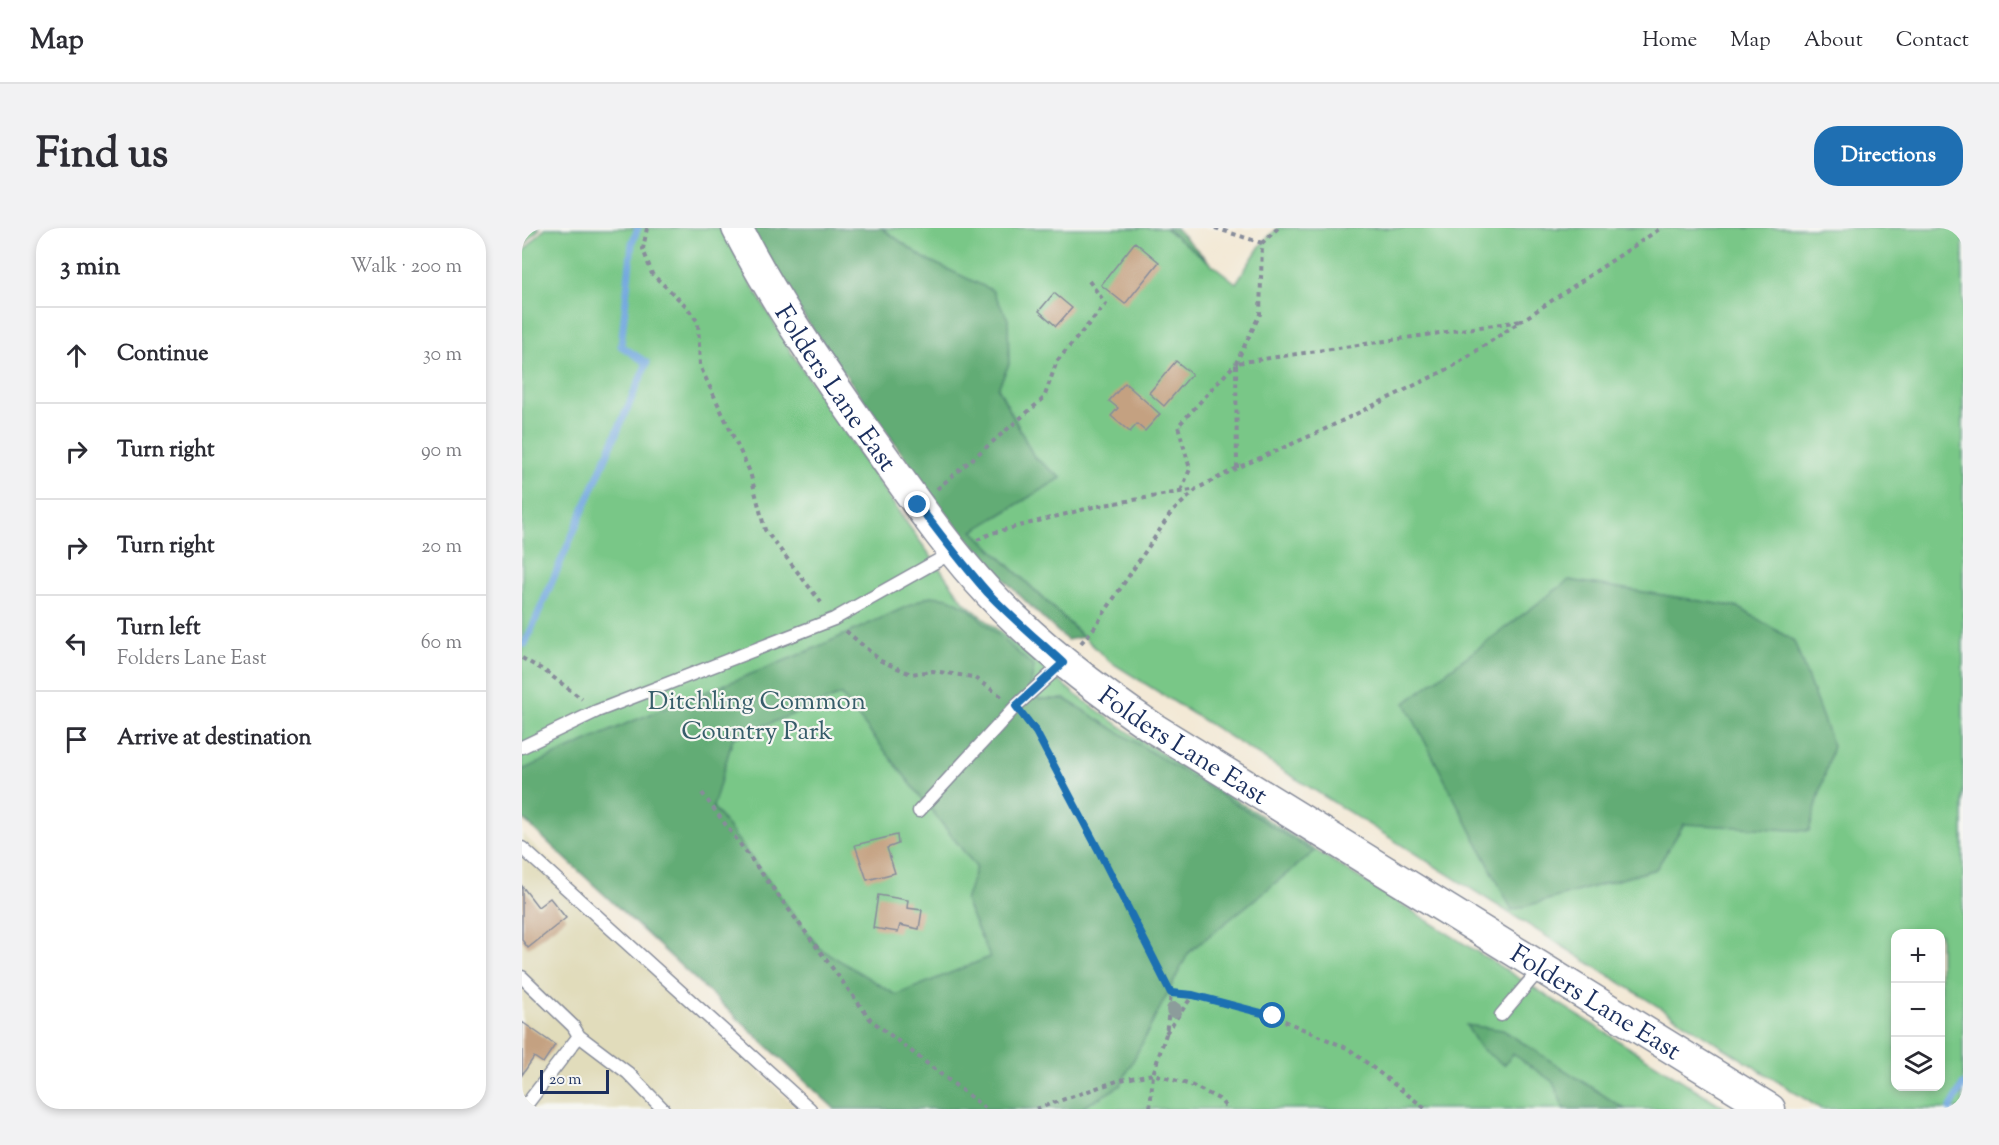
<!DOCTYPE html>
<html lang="en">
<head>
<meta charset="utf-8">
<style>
  :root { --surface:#fff; --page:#f2f2f3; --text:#2b2b33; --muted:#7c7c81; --line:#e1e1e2; --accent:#1f6fb2 }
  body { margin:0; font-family:"Sorts Mill Goudy",serif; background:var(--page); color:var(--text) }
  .controls { position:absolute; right:18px; bottom:18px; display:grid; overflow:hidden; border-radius:12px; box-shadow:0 3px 9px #0003 }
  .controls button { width:54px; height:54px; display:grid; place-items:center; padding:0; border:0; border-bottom:2px solid var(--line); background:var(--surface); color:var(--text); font:30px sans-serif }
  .scale { position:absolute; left:18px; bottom:15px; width:69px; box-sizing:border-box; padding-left:6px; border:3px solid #1b2f5e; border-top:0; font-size:16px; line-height:21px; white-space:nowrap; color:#1b2f5e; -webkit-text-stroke:4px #f6f6f2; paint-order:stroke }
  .stop { position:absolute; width:18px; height:18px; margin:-14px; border:4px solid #1f6fb2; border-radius:50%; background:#fff }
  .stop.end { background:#1f6fb2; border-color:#fff; box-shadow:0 2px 6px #0008 }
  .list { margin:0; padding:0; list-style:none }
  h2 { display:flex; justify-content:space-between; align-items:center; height:78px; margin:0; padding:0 24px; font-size:26px }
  h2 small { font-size:20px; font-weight:400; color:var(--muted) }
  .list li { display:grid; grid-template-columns:39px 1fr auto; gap:18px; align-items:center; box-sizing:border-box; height:96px; padding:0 24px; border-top:2px solid var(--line) }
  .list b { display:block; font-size:22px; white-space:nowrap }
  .list p { margin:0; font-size:20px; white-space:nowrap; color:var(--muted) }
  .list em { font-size:20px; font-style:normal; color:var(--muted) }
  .icon { flex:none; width:33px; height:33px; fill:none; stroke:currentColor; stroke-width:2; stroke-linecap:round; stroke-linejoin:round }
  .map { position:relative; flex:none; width:1441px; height:881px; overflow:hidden; border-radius:24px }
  header { display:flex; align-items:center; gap:36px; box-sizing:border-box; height:84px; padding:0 30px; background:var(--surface); border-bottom:2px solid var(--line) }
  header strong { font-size:28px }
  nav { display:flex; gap:33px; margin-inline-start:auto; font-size:21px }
  .intro { display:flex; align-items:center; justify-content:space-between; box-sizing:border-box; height:144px; padding:0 36px }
  h1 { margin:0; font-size:42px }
  .button { padding:15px 27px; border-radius:24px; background:var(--accent); color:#fff; font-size:21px; font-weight:700 }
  main { display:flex; gap:36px; padding:0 36px }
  aside { flex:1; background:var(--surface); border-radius:24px; box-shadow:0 3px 9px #0003 }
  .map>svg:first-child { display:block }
</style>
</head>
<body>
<header>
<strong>Map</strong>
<nav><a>Home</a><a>Map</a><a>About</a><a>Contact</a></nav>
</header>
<div class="intro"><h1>Find us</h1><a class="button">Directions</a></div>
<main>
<aside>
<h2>3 min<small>Walk · 200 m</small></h2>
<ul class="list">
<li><svg class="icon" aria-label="ahead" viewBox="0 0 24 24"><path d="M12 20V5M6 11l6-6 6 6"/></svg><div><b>Continue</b></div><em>30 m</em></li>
<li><svg class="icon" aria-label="right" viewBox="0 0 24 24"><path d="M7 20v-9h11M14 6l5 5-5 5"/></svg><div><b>Turn right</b></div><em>90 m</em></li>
<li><svg class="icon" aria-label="right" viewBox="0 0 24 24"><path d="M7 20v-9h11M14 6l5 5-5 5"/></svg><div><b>Turn right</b></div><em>20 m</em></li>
<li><svg class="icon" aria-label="left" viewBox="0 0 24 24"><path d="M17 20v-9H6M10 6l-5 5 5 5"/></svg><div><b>Turn left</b><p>Folders Lane East</p></div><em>60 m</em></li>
<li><svg class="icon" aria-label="arrive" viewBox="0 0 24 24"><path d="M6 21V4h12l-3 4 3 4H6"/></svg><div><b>Arrive at destination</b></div></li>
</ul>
</aside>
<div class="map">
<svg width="1441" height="881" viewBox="0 0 1441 881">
  <rect width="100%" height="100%" fill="#f6f6f2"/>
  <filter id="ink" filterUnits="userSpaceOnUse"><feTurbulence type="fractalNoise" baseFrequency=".0167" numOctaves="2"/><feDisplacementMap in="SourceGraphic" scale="12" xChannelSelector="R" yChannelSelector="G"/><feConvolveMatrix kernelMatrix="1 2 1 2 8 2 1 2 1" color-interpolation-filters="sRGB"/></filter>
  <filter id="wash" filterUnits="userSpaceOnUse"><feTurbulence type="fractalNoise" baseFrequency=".008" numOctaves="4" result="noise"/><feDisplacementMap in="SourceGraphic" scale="24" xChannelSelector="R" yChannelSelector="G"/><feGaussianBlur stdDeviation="1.35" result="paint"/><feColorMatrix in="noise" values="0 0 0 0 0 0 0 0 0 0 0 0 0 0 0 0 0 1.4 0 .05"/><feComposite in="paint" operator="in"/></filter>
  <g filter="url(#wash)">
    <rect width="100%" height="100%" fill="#f3e9d6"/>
    <!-- built -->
    <path fill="#e1dcbb" d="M0,605L275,881H0Z"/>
    <!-- green -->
    <path fill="#79c787" stroke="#4a7b72" stroke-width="1.5" fill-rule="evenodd" d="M0,0H18L0,20Z
      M23,0H202L218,37L269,124L379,287L442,374L554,467L615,510L1205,881H313L0,590V25Z
      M360,0H643L714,55L740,15L756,0H1441V881H1299L587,433L451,303L539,250L512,229L476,159L487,136L434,46L402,30ZM1374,706H1418V858H1374Z"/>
    <!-- forest -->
    <path fill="#62ac74" stroke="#3e6e69" stroke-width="1.5" fill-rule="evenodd" d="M227,0H359L402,30L470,62L486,91L487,136L476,160L512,229L539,250L451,303L561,409L545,412C502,374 464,334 428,290C399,255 374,216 347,179C305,121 261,63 227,0Z
      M643,0H654L687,34Z
      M1047,352L1216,379L1272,413L1311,518L1287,603L1162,596L1134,641L990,682L883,475Z
      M408,368L427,370L446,380L512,439L508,460L517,471H543L792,624L667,724L598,858L558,881H313L0,590V542L106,495L284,424ZM319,467L454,639L443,673L468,729L374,767L297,720L191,579L211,510Z
      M944,797L981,802L1103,881H1042L1031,854L991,826L982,837L958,820Z"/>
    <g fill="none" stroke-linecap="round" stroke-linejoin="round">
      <!-- stream -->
      <path stroke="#71a7df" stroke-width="7" d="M3,416L125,135L99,118L110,15L116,0
        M1428,881L1441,857"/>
    </g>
    <g id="blocks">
      <!-- building -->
      <path fill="#c4a181" d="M613,14L637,34L603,76L579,57Z
        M532,65L550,80L534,98L517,83Z
        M654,133L670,146L642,178L627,165Z
        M603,155L638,186L623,203L615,196L608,204L589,188L596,180L587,173Z
        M375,607L376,616L365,620L373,645L345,652L333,617Z
        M0,658L16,679L28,670L44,690L6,720L0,712Z
        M356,667L386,672L385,680L400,682L397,701L378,697L376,704L351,700Z
        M0,794L33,817L21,835L12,829L0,847Z"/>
    </g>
  </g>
  <g filter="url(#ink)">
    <use href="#blocks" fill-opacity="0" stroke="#878c9a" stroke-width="1.5"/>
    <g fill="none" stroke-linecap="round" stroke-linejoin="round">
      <defs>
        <path id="service" d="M0,519L75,483L312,391L431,324
          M397,583L494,478L541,435
          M0,620L288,881
          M0,749L51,798L57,808L5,876L0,875
          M979,787L1019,740
          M57,808L106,845L141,881"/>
        <g id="tertiary">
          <path id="s1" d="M215,0C251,71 296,135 341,200C382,256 420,315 468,366C517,418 573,461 633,501L1248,881"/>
        </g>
      </defs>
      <!-- service casing -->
      <use href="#service" stroke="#878c9a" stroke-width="15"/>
      <!-- tertiary casing -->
      <use href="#tertiary" stroke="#878c9a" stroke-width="33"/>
      <!-- path -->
      <path stroke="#878c9a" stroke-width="4" stroke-dasharray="4.5 4.5" stroke-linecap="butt" d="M125,0L121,21L130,46L163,77L176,94L178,138L228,244L243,302L301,377
        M693,0L740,15
        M715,240L714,135L999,93
        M415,261L522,170L535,133L584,76L567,53
        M659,263L668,241L656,198L714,135L738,86L740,15L756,0
        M455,312L470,305L571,279L675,261
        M324,403L359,433L389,446L411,443L451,449L482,470
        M559,415L572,400L649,285L676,260L715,240L797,204L930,139L1139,0
        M0,430L23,443L60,471
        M504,491L514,504L577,623L649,766L644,806L631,846L628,881
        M180,565L349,792L464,881
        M649,766L671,767L751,788L827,821L904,881
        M644,805L671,767
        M514,881L598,852L631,846L669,857L697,871L706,881"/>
      <!-- service -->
      <use href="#service" stroke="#fff" stroke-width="12"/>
      <!-- tertiary -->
      <use href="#tertiary" stroke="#fff" stroke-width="30"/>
    </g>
    <!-- trees -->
    <circle fill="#8c9c9b" cx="652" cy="782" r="8"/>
  </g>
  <g fill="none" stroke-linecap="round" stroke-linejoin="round" filter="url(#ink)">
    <!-- route -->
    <path stroke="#1f6fb2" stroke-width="8" d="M396,277C419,307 441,337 466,365C490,390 516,412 541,435L494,478L514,504L577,623L649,765L671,767L751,788"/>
  </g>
  <g text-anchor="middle" stroke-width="4.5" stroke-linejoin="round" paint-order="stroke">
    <!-- street labels -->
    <g font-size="26" fill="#1b2f5e" stroke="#f6f6f2">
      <text dy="9" stroke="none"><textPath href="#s1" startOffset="188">Folders Lane East</textPath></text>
      <text dy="9" stroke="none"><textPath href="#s1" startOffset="692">Folders Lane East</textPath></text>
      <text dy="9" stroke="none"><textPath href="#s1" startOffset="1178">Folders Lane East</textPath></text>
    </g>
    <!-- park labels -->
    <g font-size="26" fill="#375d6a" stroke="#f6f6f2">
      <text x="235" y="481">Ditchling Common<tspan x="235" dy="30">Country Park</tspan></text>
    </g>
  </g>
</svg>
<div class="controls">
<button>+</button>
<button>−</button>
<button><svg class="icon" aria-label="layers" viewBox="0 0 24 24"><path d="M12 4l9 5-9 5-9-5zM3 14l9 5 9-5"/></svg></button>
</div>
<div class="scale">20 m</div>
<div class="stop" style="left:751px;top:788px"></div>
<div class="stop end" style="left:396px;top:277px"></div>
</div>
</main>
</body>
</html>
